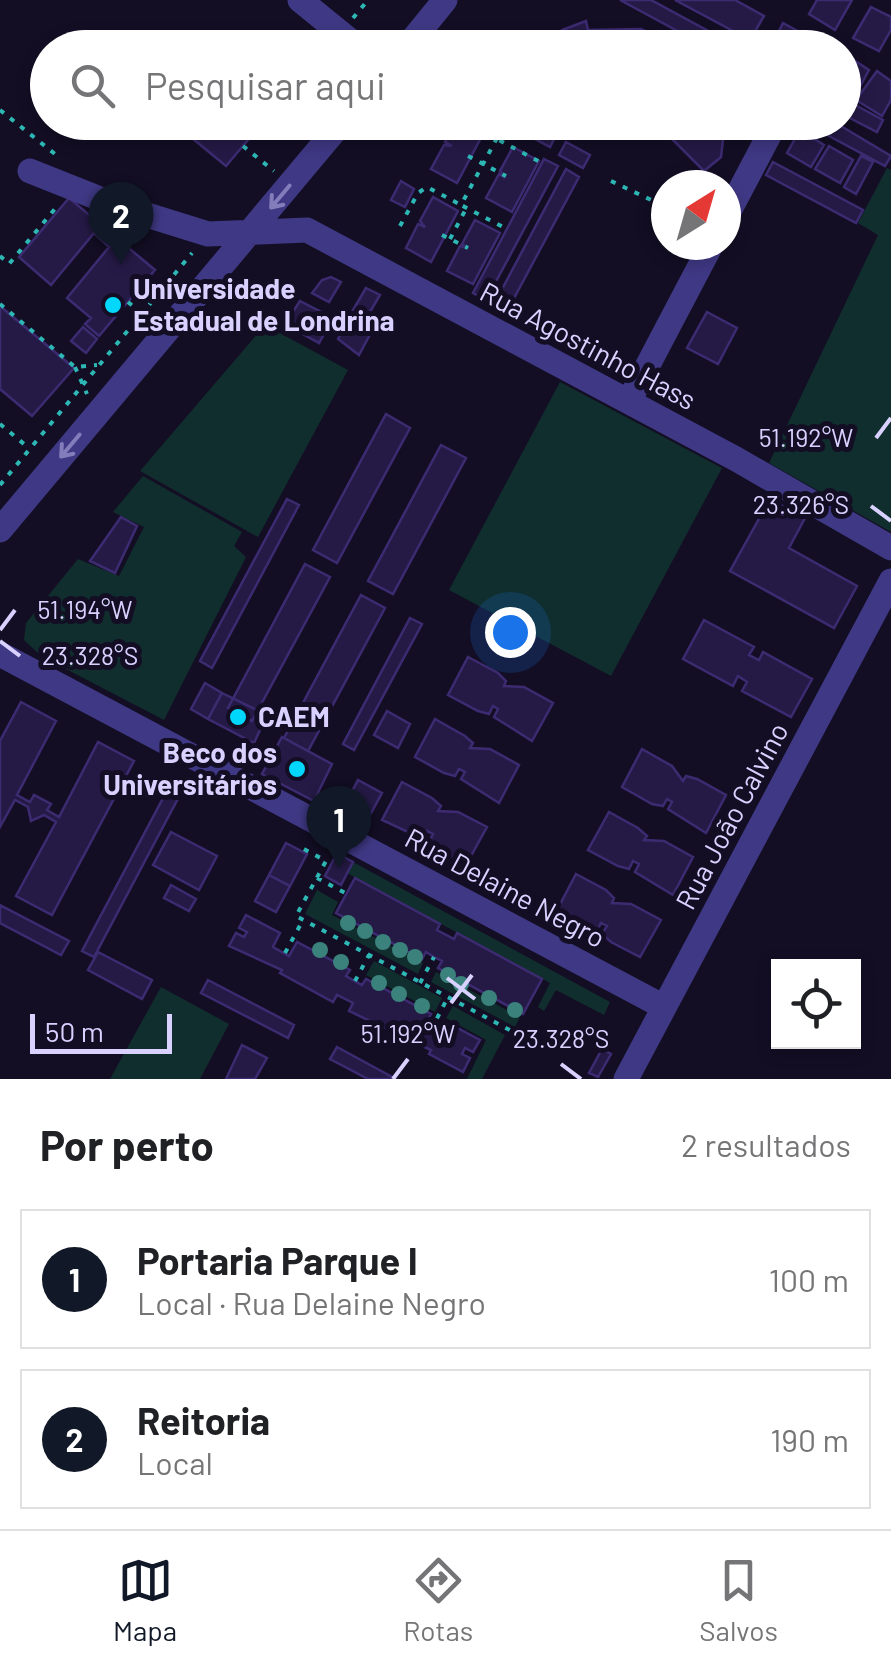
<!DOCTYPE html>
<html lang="pt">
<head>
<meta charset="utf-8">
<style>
  :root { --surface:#fff; --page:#f2f2f2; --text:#202124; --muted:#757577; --line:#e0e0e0; --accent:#111827 }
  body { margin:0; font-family:Barlow,sans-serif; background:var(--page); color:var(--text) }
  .controls { position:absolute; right:30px; bottom:30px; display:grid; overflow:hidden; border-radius:0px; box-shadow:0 5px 15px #0003 }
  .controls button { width:90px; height:90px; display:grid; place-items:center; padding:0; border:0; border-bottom:2px solid var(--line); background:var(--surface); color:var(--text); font:50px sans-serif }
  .compass { position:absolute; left:651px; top:170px; width:90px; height:90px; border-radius:50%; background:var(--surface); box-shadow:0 5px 15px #0003; rotate:37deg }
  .scale { position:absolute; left:30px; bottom:25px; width:142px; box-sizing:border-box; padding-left:10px; border:5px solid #d9d1ff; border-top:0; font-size:28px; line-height:35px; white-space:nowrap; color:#d9d1ff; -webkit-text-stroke:8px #130e24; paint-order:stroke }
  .you { position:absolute; left:510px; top:632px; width:35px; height:35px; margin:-25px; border:8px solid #fff; border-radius:50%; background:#1a73e8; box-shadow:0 0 0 15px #1a73e833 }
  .badge { display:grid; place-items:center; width:65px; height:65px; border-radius:50%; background:var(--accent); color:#fff; font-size:32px; font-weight:700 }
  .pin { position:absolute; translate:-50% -82px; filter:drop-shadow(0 2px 5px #0008) }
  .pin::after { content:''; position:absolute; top:52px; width:35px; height:30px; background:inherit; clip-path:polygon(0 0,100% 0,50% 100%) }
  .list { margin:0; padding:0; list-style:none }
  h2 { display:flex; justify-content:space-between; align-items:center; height:130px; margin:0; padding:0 40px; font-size:42px }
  h2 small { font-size:32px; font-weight:400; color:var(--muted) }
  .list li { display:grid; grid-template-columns:65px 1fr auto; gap:30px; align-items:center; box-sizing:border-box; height:140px; margin:0 20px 20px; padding:0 20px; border:2px solid var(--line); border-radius:0px }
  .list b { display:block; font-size:38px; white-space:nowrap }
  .list p { margin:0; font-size:32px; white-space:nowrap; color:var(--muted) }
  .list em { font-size:32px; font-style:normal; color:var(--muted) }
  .icon { flex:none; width:55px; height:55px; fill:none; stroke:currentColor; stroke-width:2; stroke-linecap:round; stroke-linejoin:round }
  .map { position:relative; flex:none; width:891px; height:1079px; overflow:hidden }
  .search { position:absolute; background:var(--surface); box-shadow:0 5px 15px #0003; left:30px; right:30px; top:30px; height:110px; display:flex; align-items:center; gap:25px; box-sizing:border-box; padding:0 35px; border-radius:55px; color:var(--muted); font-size:38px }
  .sheet { height:450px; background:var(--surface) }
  nav { display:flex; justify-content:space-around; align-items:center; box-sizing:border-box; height:140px; border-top:2px solid var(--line); background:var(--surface); font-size:28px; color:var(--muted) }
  nav a { display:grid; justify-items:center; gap:5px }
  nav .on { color:var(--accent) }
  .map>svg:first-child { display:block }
</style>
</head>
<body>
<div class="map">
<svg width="891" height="1079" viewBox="0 0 891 1079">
  <rect width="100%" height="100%" fill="#130e24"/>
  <!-- green -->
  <path fill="#112e2e" d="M887,168L891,170V532L769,463L878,235L858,223Z
    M265,325L348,370L258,537L140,471Z
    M560,382L722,468L611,676L449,590Z
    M143,476L242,532L234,546L246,557L164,720L41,656L24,640L26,623L78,559L119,576L144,527L113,512Z
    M353,862L610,1002L604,1015L556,990L544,1011L538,1007L550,983L347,873Z
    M317,890L338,902L332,915L423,963L418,974L305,914Z
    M374,961L442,998L435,1012L366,975Z
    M436,972L520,1017L515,1027L431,982Z
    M161,987L229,1024L200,1079H110Z
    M453,1006L505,1035L482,1079H467L486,1040L446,1018Z"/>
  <!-- building -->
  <path fill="#251a46" stroke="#3d2b72" stroke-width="2.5" d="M620,0H651L736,46L709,48Z
    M675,0H735L764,16L750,40Z
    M817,0H852L835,30L809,14Z
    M871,7L891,17V30L879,51L853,38Z
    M586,21L588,30L641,29L679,48H543L562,30Z
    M783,23L827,47V48H805L778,33Z
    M846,55L869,70L854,98L844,94Z
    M877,71L891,81V100L882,116L856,100Z
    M844,99L883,120L877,132L844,115Z
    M206,122H263L226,166L192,138Z
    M456,122L484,132L457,183L431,169L444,145L452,146L445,142Z
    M503,122H541L558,132L550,147Z
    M655,122H725L721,157L704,171Z
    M803,122H834L891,156L885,166Z
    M800,130L824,145L811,167L787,153Z
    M566,142L590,155L583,168L559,155Z
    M829,146L853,160L840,183L815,169Z
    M513,147L539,161L512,212L486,198L499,174L505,178L500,171Z
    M861,156L873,162L856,194L844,187Z
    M544,159L558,166L486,300L473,293Z
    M773,162L863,210L856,223L766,175Z
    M566,169L579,177L505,315L492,308Z
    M401,181L414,189L405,207L391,200Z
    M433,197L458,211L431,262L406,248L418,224L425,227L420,221Z
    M69,198L155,270L99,336L85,324L91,318L67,298L109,247L94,233L51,285L19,257Z
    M475,220L500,233L473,284L447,271L460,246L468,248L462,244Z
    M331,277L341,282L329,302L312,293L322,280Z
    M366,288L380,295L367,317L353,310Z
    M300,301L333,318L319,343L285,324Z
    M0,306L74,368L32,416L0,389Z
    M707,312L737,328L718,364L687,348Z
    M350,318L374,327L359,355L338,339Z
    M83,327L97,339L86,353L71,341Z
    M386,414L410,428L337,563L313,550Z
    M441,445L466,458L393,594L368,581Z
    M287,499L299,505L212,668L200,661Z
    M770,499L805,518L789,548L857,586L834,628L730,571Z
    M121,517L137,526L115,573L90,561Z
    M305,564L330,577L252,721L228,708Z
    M361,595L385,608L308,751L284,738Z
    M410,618L422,624L354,750L343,744Z
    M704,620L754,647L749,655L759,660L763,652L812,679L791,717L742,691L747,682L738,676L733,686L683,659Z
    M468,657L498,673L506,681L504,686L524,687L553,703L532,741L494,717L498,709L493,706L489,714L478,711L448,695Z
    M205,683L222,693L208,719L191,709Z
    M222,693L267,715L254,743L208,719Z
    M21,702L56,721L17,795L30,802L34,795L51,804L47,810L59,817L98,742L134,761L52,915L16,896L56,822L44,815L31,821L28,807L15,800L0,827V741Z
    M387,711L410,724L398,748L374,735Z
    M435,719L465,736L473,743L470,748L490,749L519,765L499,803L461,779L465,772L459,769L455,776L444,773L415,757Z
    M282,737L332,764L314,801L262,774Z
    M642,749L672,766L683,781L686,776L697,779L726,795L706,833L668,809L672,802L667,799L663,806L652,804L622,787Z
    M358,780L382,793L370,815L346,803Z
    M402,782L432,798L441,806L438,811L458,812L487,827L466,865L429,842L433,834L427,831L423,839L382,820Z
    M170,785L182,791L94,957L82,951Z
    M609,812L638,828L647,836L644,840L664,841L693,857L673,895L635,872L639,864L633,861L629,869L618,866L588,850Z
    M171,832L217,856L199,890L153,865Z
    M286,843L307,854L290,886L269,875Z
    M337,853L353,862L341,885L325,876Z
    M576,874L606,890L614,898L612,903L631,904L661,920L640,957L611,942L602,934L607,926L601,923L597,931L556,912Z
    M269,875L290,886L276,912L255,901Z
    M355,878L440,924L437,930L454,939L457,933L542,979L523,1014L438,968L442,961L434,957L426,952L422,959L336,913Z
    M171,885L196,899L189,911L164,898Z
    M0,905L69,941L61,955L0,923Z
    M246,915L280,933L273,947L289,956L297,942L350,970L346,976L362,985L366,979L431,1014L424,1027L440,1035L446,1022L480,1040L473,1052L465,1048L462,1054L470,1058L463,1072L429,1054L431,1050L349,1011L353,1003L337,995L333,1002L280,973L282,970L229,946L236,933L244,937L247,932L239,928Z
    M98,952L152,980L142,999L88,970Z
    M208,980L294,1025L288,1038L201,993Z
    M242,1045L267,1058L255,1079H226Z
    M337,1047L396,1079H368L330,1059Z
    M602,1049L611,1054L598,1077L589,1073Z"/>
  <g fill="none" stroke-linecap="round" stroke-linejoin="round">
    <!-- path -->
    <path stroke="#2db8b6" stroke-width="4" stroke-dasharray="5 8" stroke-linecap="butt" d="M353,18L368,0
      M0,110L60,158
      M465,122L542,163
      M497,138L461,205L507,229
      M243,146L274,171
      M468,156L506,176
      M611,181L666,207
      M400,226L418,193L427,187L461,205
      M442,235L468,248
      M450,239L468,205
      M0,256L9,264L59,204
      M128,302L142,314
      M0,304L75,367L97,365
      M75,367L87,394
      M0,424L30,449
      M0,485L192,253
      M304,849L326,861L296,916L519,1035
      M317,878L347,894
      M285,953L303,920
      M355,981L369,955
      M420,983L434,957
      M431,1030L448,997"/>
    <!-- minor -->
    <path stroke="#3f3884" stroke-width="25" d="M300,0L359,48
      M406,48L445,0
      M30,171L118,206L208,234L307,230L736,459L891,548
      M726,217L776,122
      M629,401L711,245
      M0,530L342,122
      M0,654L664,1007
      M626,1079L891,581"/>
  </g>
  <!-- trees -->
  <g fill="#3b827d">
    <circle cx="348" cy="923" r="8"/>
    <circle cx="365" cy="931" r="8"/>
    <circle cx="383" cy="942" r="8"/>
    <circle cx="320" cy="950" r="8"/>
    <circle cx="400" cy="950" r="8"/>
    <circle cx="415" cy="957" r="8"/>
    <circle cx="341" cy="962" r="8"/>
    <circle cx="448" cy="975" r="8"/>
    <circle cx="379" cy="983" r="8"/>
    <circle cx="461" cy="984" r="8"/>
    <circle cx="399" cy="994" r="8"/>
    <circle cx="489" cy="998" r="8"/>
    <circle cx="422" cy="1006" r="8"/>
    <circle cx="515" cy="1010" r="8"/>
  </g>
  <!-- one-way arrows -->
  <defs><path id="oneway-shaft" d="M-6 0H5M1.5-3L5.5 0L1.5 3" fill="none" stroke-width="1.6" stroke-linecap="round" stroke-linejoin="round" transform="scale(2.5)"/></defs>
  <g stroke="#847dbb">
    <use href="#oneway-shaft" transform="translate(280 197) rotate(130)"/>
    <use href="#oneway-shaft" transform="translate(70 446) rotate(130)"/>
  </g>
  <!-- ticks -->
  <path fill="none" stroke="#d9d1ff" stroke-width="4" d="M876,438L891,418M871,506L891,521M0,630L15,610M0,641L20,656M447,978L475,999M451,1003L472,975M561,1064L581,1079M393,1079L408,1059"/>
  <!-- markers -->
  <g fill="#00d7fc" stroke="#130e24" stroke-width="4">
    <circle cx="113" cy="305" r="10"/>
    <circle cx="238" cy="717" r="10"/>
    <circle cx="297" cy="769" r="10"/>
  </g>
  <g text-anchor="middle" stroke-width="10" stroke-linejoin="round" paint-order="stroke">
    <!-- poi labels -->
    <g font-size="28" font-weight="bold" fill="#d9d1ff" stroke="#130e24" text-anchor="start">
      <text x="133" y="299">Universidade<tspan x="133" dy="32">Estadual de Londrina</tspan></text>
      <text x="258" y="727">CAEM</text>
      <text x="277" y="763" text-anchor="end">Beco dos<tspan x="277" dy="32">Universitários</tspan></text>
    </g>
    <!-- street labels -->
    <g font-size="28" fill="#d9d1ff" stroke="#130e24">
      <text transform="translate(588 346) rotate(28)" y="10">Rua Agostinho Hass</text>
      <text transform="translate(732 816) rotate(-62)" y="10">Rua João Calvino</text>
      <text transform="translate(505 888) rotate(28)" y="10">Rua Delaine Negro</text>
    </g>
  </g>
  <g font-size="25" text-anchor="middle" fill="#d9d1ff" stroke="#130e24" stroke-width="10" stroke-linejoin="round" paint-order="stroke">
    <text x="806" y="447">51.192°W</text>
    <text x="801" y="514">23.326°S</text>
    <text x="85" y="619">51.194°W</text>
    <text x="90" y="665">23.328°S</text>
    <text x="408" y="1043">51.192°W</text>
    <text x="561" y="1048">23.328°S</text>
  </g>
</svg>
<div class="controls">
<button><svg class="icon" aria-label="locate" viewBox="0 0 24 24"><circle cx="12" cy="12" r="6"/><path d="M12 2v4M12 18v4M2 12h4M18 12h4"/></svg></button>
</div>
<svg class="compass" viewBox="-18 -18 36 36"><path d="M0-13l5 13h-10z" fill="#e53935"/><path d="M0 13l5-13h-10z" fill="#757577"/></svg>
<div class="scale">50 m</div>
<div class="you"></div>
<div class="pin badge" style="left:339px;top:868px">1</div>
<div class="pin badge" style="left:121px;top:264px">2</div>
<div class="search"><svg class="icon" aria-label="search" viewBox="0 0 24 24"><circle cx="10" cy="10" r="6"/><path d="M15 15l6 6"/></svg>Pesquisar aqui</div>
</div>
<section class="sheet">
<h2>Por perto<small>2 resultados</small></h2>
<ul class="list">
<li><span class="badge">1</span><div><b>Portaria Parque I</b><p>Local · Rua Delaine Negro</p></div><em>100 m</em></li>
<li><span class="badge">2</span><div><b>Reitoria</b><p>Local</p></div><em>190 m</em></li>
</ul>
</section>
<nav>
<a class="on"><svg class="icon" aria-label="map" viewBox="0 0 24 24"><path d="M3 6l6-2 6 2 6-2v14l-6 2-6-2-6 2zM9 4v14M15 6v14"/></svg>Mapa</a>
<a><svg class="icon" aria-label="directions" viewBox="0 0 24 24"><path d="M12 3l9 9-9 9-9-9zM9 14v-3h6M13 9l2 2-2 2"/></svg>Rotas</a>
<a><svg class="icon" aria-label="saved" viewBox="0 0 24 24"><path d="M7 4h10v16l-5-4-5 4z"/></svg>Salvos</a>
</nav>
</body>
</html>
